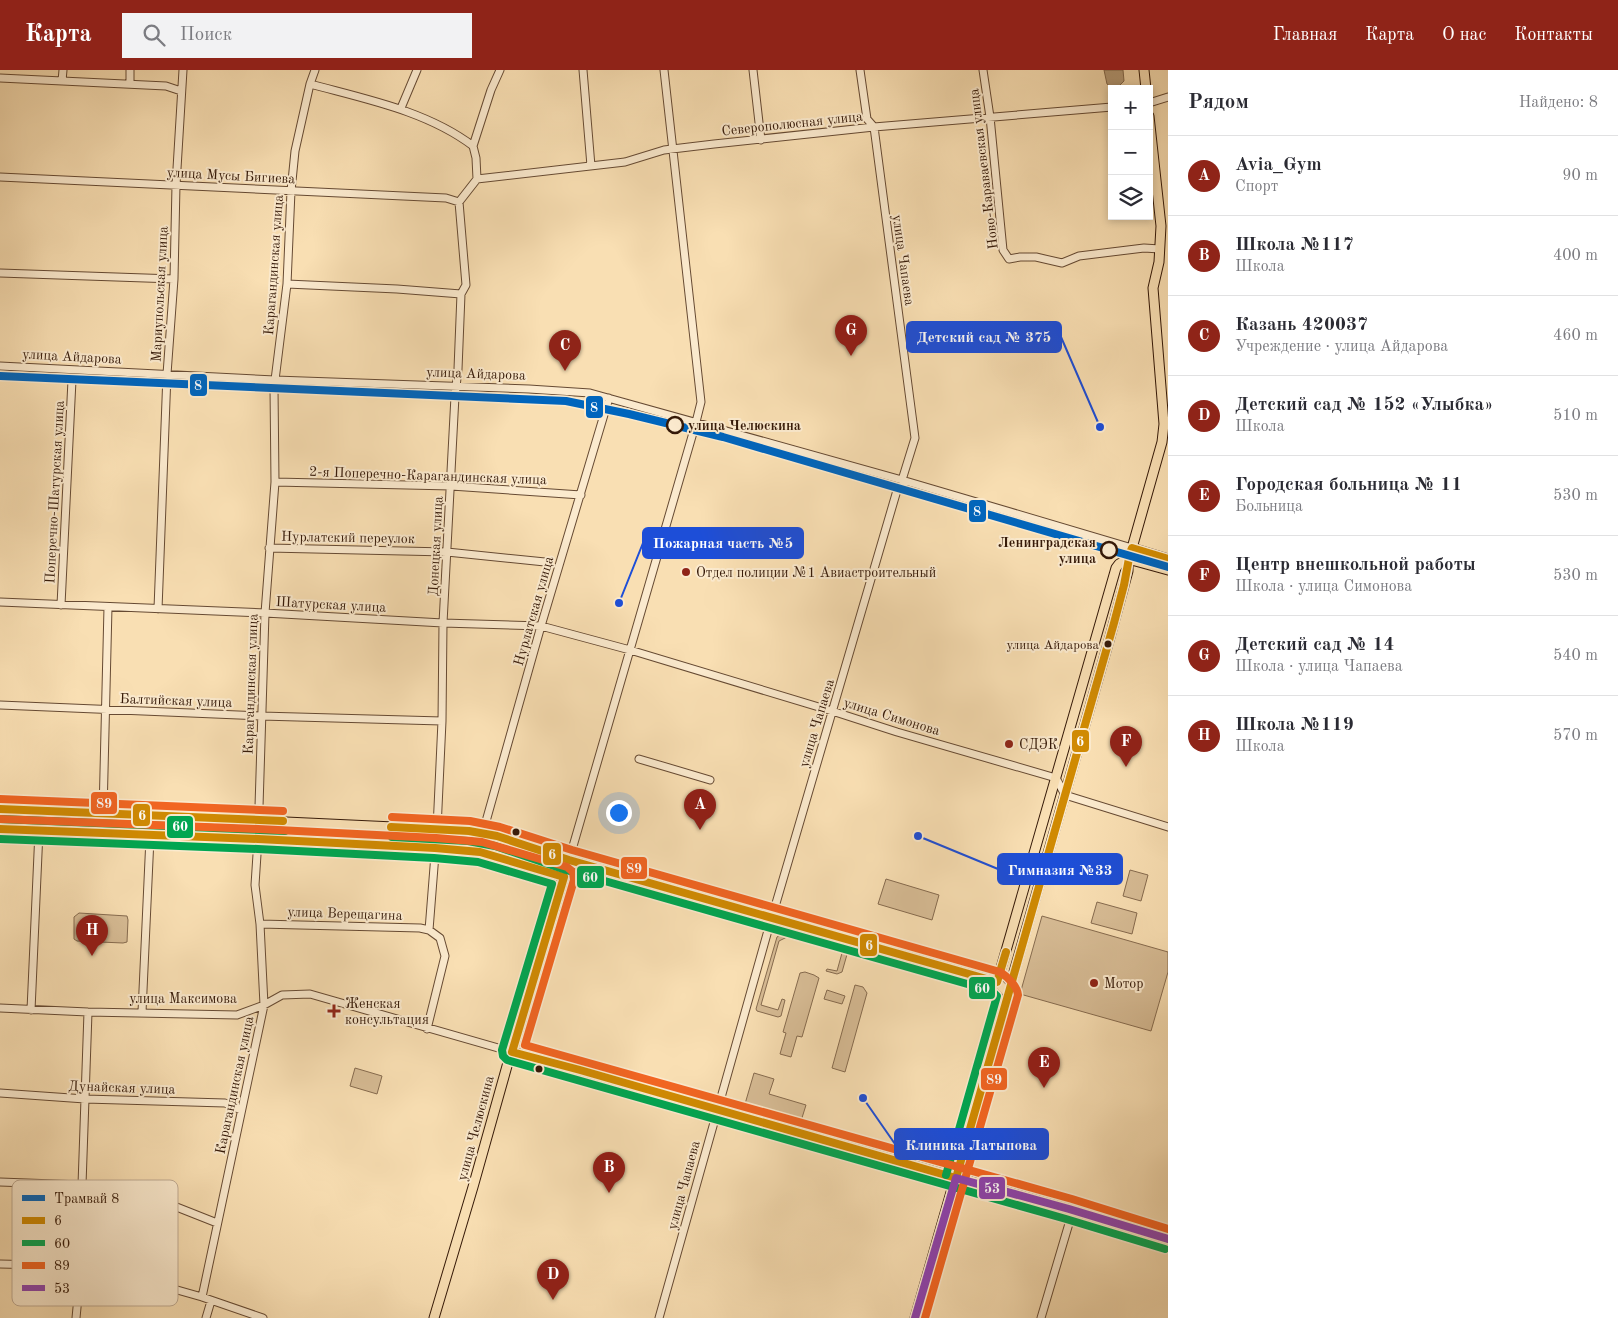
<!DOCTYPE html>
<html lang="ru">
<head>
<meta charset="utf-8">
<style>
  :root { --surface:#fff; --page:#f2f2f3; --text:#2b2b33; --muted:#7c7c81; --line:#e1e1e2; --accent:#8f2418 }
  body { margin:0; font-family:"Old Standard TT",serif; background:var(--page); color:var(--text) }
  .controls { position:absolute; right:15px; top:15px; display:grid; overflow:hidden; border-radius:0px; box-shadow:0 2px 8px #0003 }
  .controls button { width:45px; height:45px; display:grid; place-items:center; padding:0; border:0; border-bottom:1px solid var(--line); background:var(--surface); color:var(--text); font:25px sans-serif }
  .you { position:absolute; left:618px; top:742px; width:18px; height:18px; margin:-12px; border:4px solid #fff; border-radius:50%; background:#1a73e8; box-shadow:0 0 0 8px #1a73e833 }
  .badge { display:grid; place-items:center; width:32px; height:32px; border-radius:50%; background:var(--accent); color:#fff; font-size:16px; font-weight:700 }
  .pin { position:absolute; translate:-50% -41px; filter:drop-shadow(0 1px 2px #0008) }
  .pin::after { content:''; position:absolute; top:26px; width:18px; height:15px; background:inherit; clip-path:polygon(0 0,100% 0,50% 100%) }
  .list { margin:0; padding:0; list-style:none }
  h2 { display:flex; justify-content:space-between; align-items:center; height:65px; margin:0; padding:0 20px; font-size:21px }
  h2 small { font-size:16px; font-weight:400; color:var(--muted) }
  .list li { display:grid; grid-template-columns:32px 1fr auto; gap:15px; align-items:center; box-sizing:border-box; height:80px; padding:0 20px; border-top:1px solid var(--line) }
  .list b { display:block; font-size:19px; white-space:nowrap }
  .list p { margin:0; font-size:16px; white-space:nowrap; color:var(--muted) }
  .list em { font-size:16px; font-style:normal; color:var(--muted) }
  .icon { flex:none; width:28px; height:28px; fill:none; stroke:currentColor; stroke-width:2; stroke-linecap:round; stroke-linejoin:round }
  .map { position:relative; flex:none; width:1168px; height:1248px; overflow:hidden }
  header { display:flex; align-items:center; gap:30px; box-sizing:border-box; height:70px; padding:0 25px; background:var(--accent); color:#fff }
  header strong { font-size:24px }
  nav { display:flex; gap:28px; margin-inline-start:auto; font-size:18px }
  .search { width:350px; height:45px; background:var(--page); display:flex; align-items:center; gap:12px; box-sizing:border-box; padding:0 18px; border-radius:0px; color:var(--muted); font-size:19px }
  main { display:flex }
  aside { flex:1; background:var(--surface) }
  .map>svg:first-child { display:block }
</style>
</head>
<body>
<header>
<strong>Карта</strong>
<div class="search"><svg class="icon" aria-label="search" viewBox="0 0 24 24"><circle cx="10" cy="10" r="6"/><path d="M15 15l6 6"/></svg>Поиск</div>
<nav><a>Главная</a><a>Карта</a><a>О нас</a><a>Контакты</a></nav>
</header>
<main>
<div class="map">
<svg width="1168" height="1248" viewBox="0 0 1168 1248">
  <rect width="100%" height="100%" fill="#f9dfb3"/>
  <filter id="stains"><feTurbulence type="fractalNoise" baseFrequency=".004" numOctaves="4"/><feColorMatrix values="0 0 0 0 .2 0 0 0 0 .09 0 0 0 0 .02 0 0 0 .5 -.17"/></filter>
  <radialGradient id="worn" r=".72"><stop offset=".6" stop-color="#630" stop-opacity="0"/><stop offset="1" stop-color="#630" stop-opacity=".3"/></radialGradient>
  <!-- green -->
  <path fill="#d8bd96" stroke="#866b4f" d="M0,744L144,751V760L0,753Z
    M154,750L249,755V764L154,759Z
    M273,756L427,763L426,772L272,766L270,764V758Z
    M1130,800L1148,805L1141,831L1123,826Z
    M886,809L939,825L932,850L878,834Z
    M1097,832L1137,843L1132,864L1091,853Z
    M79,843L127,846L128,850L127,872L123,873L77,871L74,869V847Z
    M1042,846L1168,882V902L1151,961L1020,924Z
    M783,863L848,881L842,902L837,904L826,901L827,899L837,901L842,883L787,867L779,871L761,935L778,940L782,929L785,930L781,946L778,947L757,941L756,939L777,867Z
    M805,902L814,905L819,908L802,967L797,966L791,987L780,984L786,963L783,962L800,903Z
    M855,915L863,917L867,923L845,1002L832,998Z
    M827,920L845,926L842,934L824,929Z
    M355,998L382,1006L377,1024L350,1016Z
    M754,1003L774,1009L769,1024L806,1035L801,1051L745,1034Z"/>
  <!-- water -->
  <path fill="#b69c79" stroke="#82684c" d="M1104,0H1123L1124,11L1116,19H1113L1107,14Z"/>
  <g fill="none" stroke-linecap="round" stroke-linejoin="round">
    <defs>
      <path id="minor" d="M583,0L591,96
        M753,0L761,70
        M983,0L990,47L1003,180L1009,189L1020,187H1036L1062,193L1079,186L1144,178L1160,179
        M0,8L166,16L181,21
        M62,11L63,0
        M130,13V0
        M310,14C365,29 427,41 473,76
        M1149,33L1168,27
        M401,38L417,0
        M0,107L446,128L459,132
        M477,109L625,92L664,80L714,74L874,57L1112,37
        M0,203L174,209
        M287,214L397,219L461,224
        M0,296L275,310L529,319L590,323L902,410L1132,478
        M275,412L451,416L581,425
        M269,478L447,482L545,492
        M0,532L265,543L443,553L541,556L630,580L832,641L897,662L1056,708L1065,725L1168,757
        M61,535L72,310
        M158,539L167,304L174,209L176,115L183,0
        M0,635L261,646L442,651
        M639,689L710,710
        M103,743L108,537
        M483,762L541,556L609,328
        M569,790L695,356L701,332L664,0
        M260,854L420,858L429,860
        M0,938L88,942L237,945L264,935L282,925L310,924L512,982
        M31,940L39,761
        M142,942L151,746
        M427,959L445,886L440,868L429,860L437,759L442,651L443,553L455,326L458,299L461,224L466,215L459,132L477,109L476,88L473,76L491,20L500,0
        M0,1023L85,1029L225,1033L241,1040
        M0,1112L82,1115L131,1119L217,1153
        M0,1194L81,1196L110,1201L202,1227L263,1248
        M202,1227L264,935L260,854L255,815L258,769L265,543L275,412L274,318L287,214L291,121L295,81L310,14L315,0
        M76,1248L81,1196L82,1115L88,942
        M206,1248L211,1231
        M659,1248L767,864L898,417L902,410L915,368L874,57L867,49L860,0
        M1041,1248L1073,1140"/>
      <path id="major" d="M1144,0L1146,19
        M1132,478L1168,489
        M1128,489L1168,500
        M0,739L437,759L469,761L497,766L569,790L853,870L997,912L1008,923
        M0,759L258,769L435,778L480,782L564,807
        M997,912L1116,498L1119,494L1128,489
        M512,982L633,1015L1069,1139L1168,1169
        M434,1248L473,1117L507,996L529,928L569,790
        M915,1248L1110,567L1128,501V490L1132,478L1162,372L1164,354L1153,218L1159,192L1161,156L1149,46"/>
    </defs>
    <!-- minor casing -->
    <use href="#minor" stroke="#664a33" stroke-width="9"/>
    <!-- major casing -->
    <use href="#major" stroke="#351908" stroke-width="11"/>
    <!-- minor -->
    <use href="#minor" stroke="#fbeace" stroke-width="7"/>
    <!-- major -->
    <use href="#major" stroke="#f9dfb3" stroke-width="9"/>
    <defs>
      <path id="bus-1" d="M0,739L283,751
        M391,757L469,761L497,766L569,790L997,912L1006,882
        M0,759L258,769L435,778L480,782L564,807L512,982L580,1000L956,1108L1114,553L1124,515L1130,483L1132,478L1168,489"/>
      <path id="bus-2" d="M0,749L285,761
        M392,767L468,771L495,776L566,800L992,921L997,926L946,1105
        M0,769L258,779L434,788L478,792L552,814L502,980L503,986L507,990L1066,1149L1165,1179"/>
      <path id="bus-3" d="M0,729L283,741
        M392,747L470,751L500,757L572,780L1000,902C1008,907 1017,916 1018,925L925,1248
        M0,749L258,759L436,768L482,772L567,797L573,802L574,810L525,975L1072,1129L1168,1159"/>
      <path id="bus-4" d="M915,1248L956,1108L1069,1139L1168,1169"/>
    </defs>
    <!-- bus-1 casing -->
    <use href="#bus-1" stroke="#fbeace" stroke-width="11"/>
    <!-- bus-2 casing -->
    <use href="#bus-2" stroke="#fbeace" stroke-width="11"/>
    <!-- bus-3 casing -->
    <use href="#bus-3" stroke="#fbeace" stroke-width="11"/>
    <!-- bus-4 casing -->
    <use href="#bus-4" stroke="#fbeace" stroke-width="11"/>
    <!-- bus-1 -->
    <use href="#bus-1" stroke="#d08a02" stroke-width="8"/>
    <!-- bus-2 -->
    <use href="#bus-2" stroke="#00a651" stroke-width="8"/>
    <!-- bus-3 -->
    <use href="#bus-3" stroke="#f26522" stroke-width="8"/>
    <!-- bus-4 -->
    <use href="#bus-4" stroke="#8e44ad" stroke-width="8"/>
    <defs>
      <path id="tram-1" d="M0,306L566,331L629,344L723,367L1168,497"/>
    </defs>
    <!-- tram-1 casing -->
    <use href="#tram-1" stroke="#fbeace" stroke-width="11"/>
    <!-- tram-1 -->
    <use href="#tram-1" stroke="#0065bd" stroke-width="8"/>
  </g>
  <!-- markers -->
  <g fill="#fbeace" stroke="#351908" stroke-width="2.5">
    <circle cx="675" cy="355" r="8"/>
    <circle cx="1109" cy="480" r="8"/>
  </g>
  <g fill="#8f2418" stroke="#fbeace" stroke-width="2">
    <circle cx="686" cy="502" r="5"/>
    <circle cx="1009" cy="674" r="5"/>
    <circle cx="1094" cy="913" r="5"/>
    <path d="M331.5 933.5h5v5h5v5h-5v5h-5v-5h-5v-5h5z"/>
  </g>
  <g fill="#351908" stroke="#fbeace" stroke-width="2">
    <circle cx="1108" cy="574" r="4.5"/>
    <circle cx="516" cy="762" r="4.5"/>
    <circle cx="539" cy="999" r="4.5"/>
  </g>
  <g text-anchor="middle" stroke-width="4" stroke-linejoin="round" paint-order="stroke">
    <!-- bus labels -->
    <g font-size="13" fill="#351908" stroke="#fbeace" text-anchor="end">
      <text x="1099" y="579">улица Айдарова</text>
    </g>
    <!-- street labels -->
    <g font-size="14" fill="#351908" stroke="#fbeace">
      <text transform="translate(792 53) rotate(-6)" y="5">Северополюсная улица</text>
      <text transform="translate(983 99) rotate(-97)" y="5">Ново-Караваевская улица</text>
      <text transform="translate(231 105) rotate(3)" y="5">улица Мусы Бигиева</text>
      <text transform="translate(904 190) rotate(82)" y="5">улица Чапаева</text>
      <text transform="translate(273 195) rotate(-86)" y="5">Карагандинская улица</text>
      <text transform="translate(159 224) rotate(-87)" y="5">Мариупольская улица</text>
      <text transform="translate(72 286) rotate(3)" y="5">улица Айдарова</text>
      <text transform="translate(476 303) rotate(2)" y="5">улица Айдарова</text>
      <text transform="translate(428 405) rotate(2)" y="5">2-я Поперечно-Карагандинская улица</text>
      <text transform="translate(54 422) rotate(-87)" y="5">Поперечно-Шатурская улица</text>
      <text transform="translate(348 467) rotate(1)" y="5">Нурлатский переулок</text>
      <text transform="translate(435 476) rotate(-87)" y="5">Донецкая улица</text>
      <text transform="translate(331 534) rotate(3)" y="5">Шатурская улица</text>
      <text transform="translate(533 541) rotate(-74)" y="5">Нурлатская улица</text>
      <text transform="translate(250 614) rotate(-88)" y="5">Карагандинская улица</text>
      <text transform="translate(176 630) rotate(2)" y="5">Балтийская улица</text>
      <text transform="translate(892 646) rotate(17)" y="5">улица Симонова</text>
      <text transform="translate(816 653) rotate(-73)" y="5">улица Чапаева</text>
      <text transform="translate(345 843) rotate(2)" y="5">улица Верещагина</text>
      <text x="183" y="933">улица Максимова</text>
      <text transform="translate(234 1015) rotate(-78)" y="5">Карагандинская улица</text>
      <text transform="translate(122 1017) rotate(2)" y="5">Дунайская улица</text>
      <text transform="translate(475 1058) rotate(-75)" y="5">улица Челюскина</text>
      <text transform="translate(683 1115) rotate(-75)" y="5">улица Чапаева</text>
    </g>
    <!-- stop labels -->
    <g font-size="14" font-weight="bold" fill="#351908" stroke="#fbeace" text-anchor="start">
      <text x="688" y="360">улица Челюскина</text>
      <text x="1096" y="477" text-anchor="end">Ленинградская<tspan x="1096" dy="16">улица</tspan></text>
    </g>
    <!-- poi labels -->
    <g font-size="14" fill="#351908" stroke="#fbeace" text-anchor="start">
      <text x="696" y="507">Отдел полиции №1 Авиастроительный</text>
      <text x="1019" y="679">СДЭК</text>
      <text x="1104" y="918">Мотор</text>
      <text x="345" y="938">Женская<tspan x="345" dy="16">консультация</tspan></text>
    </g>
  </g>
  <!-- legend -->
  <rect x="12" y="1110" width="166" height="126" rx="8" fill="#fbeace" stroke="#c0ab93" stroke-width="1"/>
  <rect x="22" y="1125" width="23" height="6" fill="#0065bd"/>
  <rect x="22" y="1147" width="23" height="7" fill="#d08a02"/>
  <rect x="22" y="1170" width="23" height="6" fill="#00a651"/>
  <rect x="22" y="1192" width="23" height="7" fill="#f26522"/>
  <rect x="22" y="1215" width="23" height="6" fill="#8e44ad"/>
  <g font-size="14" fill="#351908">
    <text x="54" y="1133">Трамвай 8</text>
    <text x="54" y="1155">6</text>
    <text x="54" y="1178">60</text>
    <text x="54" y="1200">89</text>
    <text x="54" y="1223">53</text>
  </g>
  <!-- callouts -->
  <path fill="none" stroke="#1d4ed8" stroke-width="2" d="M1100 357L1061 267M619 533L643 473M918 766L998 799M863 1028L895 1074"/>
  <g fill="#1d4ed8" stroke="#fbeace" stroke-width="2">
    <circle cx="1100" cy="357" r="5"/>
    <circle cx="619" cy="533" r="5"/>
    <circle cx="918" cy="766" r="5"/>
    <circle cx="863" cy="1028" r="5"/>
  </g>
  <g fill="#1d4ed8" stroke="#1d4ed8" stroke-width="2">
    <rect x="907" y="252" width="154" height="30" rx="5"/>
    <rect x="643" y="458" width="160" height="30" rx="5"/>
    <rect x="998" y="784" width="124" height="30" rx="5"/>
    <rect x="895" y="1059" width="153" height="30" rx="5"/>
  </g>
  <g font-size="15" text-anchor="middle" font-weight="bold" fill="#fff">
    <text x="984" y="272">Детский сад № 375</text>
    <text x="723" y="478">Пожарная часть №5</text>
    <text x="1060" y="805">Гимназия №33</text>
    <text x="971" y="1080">Клиника Латыпова</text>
  </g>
  <g stroke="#fbeace" stroke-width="2">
    <rect x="189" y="303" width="19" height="24" rx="5" fill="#0065bd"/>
    <rect x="585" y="325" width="19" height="24" rx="5" fill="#0065bd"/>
    <rect x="968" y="429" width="19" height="24" rx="5" fill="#0065bd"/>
    <rect x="1071" y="659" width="19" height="24" rx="5" fill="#d08a02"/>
    <rect x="90" y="721" width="28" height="24" rx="5" fill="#f26522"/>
    <rect x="132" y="733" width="19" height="24" rx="5" fill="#d08a02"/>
    <rect x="166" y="745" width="28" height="24" rx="5" fill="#00a651"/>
    <rect x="542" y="772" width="20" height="24" rx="5" fill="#d08a02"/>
    <rect x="620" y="786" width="28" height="24" rx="5" fill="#f26522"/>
    <rect x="576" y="795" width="29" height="24" rx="5" fill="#00a651"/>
    <rect x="859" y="863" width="19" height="24" rx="5" fill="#d08a02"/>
    <rect x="968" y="906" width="28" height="24" rx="5" fill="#00a651"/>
    <rect x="980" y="997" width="28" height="24" rx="5" fill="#f26522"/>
    <rect x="978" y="1106" width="28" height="24" rx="5" fill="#8e44ad"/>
  </g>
  <g font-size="14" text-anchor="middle" font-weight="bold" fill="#fff">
    <text x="198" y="320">8</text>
    <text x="594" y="342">8</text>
    <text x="977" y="446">8</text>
    <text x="1080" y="676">6</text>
    <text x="104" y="738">89</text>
    <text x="142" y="750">6</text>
    <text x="180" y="761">60</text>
    <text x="552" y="789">6</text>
    <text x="634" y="803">89</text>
    <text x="590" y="812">60</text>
    <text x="869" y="880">6</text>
    <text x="982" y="923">60</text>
    <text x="994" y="1014">89</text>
    <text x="992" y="1123">53</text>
  </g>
  <rect width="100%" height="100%" filter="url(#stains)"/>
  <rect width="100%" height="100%" fill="url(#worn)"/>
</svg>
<div class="controls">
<button>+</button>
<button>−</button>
<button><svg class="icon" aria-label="layers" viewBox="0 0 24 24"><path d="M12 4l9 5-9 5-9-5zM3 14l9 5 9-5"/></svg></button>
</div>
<div class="you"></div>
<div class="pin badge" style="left:700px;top:760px">A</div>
<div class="pin badge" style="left:609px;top:1123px">B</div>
<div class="pin badge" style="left:565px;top:301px">C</div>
<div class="pin badge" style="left:553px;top:1230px">D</div>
<div class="pin badge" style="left:1044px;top:1018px">E</div>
<div class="pin badge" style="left:1126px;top:697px">F</div>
<div class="pin badge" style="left:851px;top:286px">G</div>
<div class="pin badge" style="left:92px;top:886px">H</div>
</div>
<aside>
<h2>Рядом<small>Найдено: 8</small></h2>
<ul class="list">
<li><span class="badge">A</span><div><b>Avia_Gym</b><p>Спорт</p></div><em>90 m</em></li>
<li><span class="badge">B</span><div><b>Школа №117</b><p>Школа</p></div><em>400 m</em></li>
<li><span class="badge">C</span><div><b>Казань 420037</b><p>Учреждение · улица Айдарова</p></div><em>460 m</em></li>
<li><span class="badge">D</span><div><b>Детский сад № 152 «Улыбка»</b><p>Школа</p></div><em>510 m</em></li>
<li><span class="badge">E</span><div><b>Городская больница № 11</b><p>Больница</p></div><em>530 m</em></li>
<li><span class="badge">F</span><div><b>Центр внешкольной работы</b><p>Школа · улица Симонова</p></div><em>530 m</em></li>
<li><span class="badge">G</span><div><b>Детский сад № 14</b><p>Школа · улица Чапаева</p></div><em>540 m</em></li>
<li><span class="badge">H</span><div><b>Школа №119</b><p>Школа</p></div><em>570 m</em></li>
</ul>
</aside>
</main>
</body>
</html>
